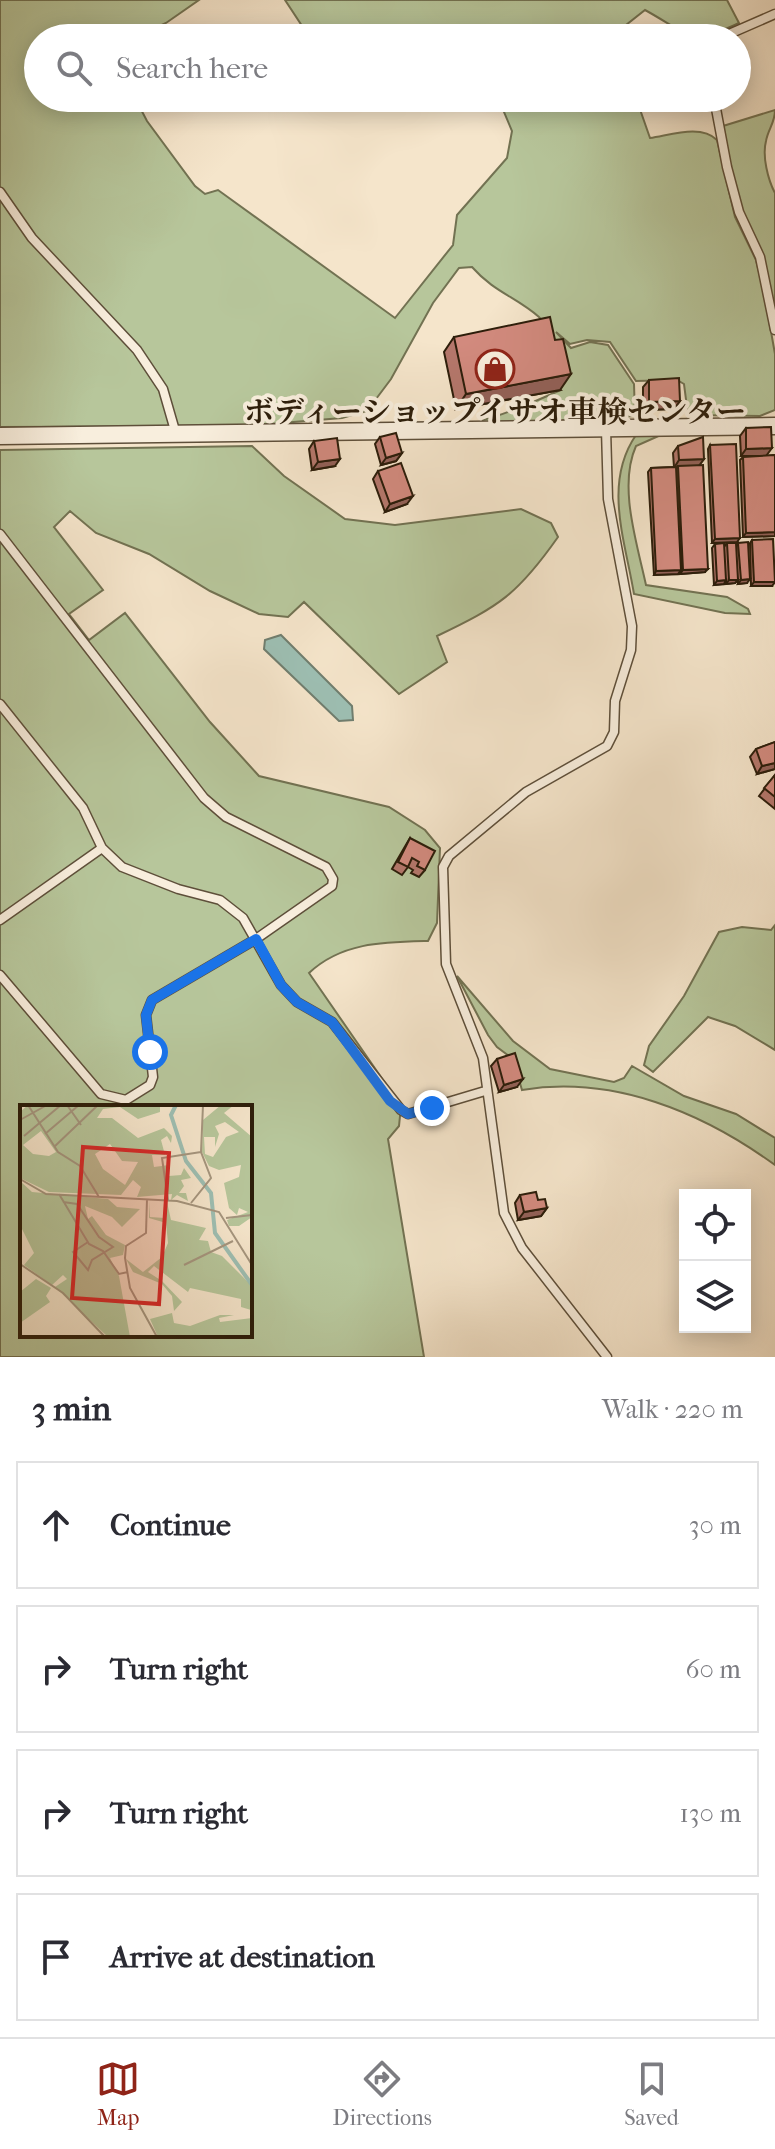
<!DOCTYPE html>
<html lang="en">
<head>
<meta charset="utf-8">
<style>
  :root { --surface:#fff; --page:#f2f2f3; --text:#2b2b33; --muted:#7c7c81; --line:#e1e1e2; --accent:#8f2418 }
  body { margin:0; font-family:"IM FELL French Canon","Noto Serif JP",serif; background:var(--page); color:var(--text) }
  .controls { position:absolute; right:24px; bottom:24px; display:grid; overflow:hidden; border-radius:0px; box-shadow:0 4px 20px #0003 }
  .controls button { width:72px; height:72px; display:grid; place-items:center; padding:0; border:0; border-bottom:2px solid var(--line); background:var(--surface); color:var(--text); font:40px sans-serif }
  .stop { position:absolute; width:24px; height:24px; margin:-18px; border:6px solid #1a73e8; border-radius:50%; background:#fff }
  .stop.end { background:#1a73e8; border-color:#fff; box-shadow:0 2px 8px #0008 }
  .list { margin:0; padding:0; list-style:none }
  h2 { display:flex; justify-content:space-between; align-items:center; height:104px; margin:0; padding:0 32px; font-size:34px }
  h2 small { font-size:26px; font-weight:400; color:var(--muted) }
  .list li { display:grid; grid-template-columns:52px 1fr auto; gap:24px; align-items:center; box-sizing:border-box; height:128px; margin:0 16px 16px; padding:0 16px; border:2px solid var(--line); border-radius:0px }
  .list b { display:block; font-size:30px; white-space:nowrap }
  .list em { font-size:26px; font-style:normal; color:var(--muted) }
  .icon { flex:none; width:44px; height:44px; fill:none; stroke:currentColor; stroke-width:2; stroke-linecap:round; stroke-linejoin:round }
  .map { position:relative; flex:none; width:775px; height:1357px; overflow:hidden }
  .search { position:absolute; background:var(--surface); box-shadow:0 4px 20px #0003; left:24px; right:24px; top:24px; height:88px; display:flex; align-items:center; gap:20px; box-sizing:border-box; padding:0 28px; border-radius:44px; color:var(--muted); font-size:30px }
  .sheet { height:680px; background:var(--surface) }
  nav { display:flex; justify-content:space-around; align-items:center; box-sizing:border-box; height:112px; border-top:2px solid var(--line); background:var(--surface); font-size:22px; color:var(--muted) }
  nav a { display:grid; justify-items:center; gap:4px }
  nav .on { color:var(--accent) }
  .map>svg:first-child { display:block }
</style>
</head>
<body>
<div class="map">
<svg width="775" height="1357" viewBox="0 0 775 1357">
  <rect width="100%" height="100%" fill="#f5e5cb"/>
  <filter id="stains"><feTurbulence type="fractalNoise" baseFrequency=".0025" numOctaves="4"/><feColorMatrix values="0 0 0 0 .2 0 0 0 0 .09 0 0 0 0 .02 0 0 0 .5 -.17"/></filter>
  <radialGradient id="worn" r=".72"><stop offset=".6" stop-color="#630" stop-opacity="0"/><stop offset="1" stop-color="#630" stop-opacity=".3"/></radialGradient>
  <!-- green -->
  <path fill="#b7c69b" stroke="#727252" stroke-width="2" fill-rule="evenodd" d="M0,0H199L166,23L134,38H38V98H135L147,121L195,186L205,194L218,190L395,318L453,245L457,215L507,158L512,131L499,100L493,98H636L650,138C671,135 701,124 717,140L735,217L756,260L764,292L775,354V410L760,416L688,415L684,384L677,380L636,381L610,342L587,340L570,344L556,332L571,348L590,342L608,345L634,384L635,416L484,425L483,420C511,413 535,401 561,390C558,370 555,332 539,317C516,297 494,292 472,267L459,268L433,303L391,379L367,411L342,418L244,426L0,427Z
    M285,0H727L739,23C689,47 689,34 645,10L621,29L622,38H310Z
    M775,110C775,123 768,129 766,141C762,156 768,180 775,193V314C769,277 755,247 742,212C732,184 728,155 723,126Z
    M663,434L636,446C618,486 637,543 646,585L727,597L748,609L750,614L725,613L634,594C625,540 603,483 636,435Z
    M252,446L284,476L345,519L395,525L521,509L551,523L558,537C518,594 500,606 437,636L447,662L399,694L304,602L288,617L259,614L210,591L149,554L96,533L70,511L54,527L103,590L69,614L89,640L125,613L210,722L259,776L389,807L425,830L440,848L437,923L428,941C384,942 342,942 309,973L401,1106L399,1126L388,1139L424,1357H0V450ZM22,1107H250V1335H22Z
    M775,925V1050L735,1026L708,1017L653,1072L644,1065L649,1046L684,996L719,932L742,927L771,930Z
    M457,976L513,1041L550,1069L614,1082L624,1078L632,1066L684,1096L736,1114L775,1138V1165C702,1112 613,1075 522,1090L513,1059L497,1047L488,1035Z"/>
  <!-- water -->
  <path fill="#9dbfb3" stroke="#707e6f" stroke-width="2" d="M281,635L352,706L353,720L339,721L264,649L265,640Z"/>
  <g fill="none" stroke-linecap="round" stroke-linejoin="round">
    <defs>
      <path id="lane" d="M720,38L775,14
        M714,98L727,167L739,212L760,257L775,330
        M0,192L32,238L137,350L163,389L176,434
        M606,429L608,499L632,626L631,650L615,701L614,732L607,746L526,792L449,856L443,867L446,964L483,1058L504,1213L522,1248L607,1357
        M0,534L204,798L226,817L326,867L333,879L332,886L256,939L152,1000L146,1015L153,1077L150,1085L126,1100L101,1094L0,975
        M0,704L83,808L102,848L122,867L178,889L220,900L243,918L281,985L297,1002L332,1022L401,1110L408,1114L485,1091
        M0,920L102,848"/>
      <path id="street" d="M0,436L775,426"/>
    </defs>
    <!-- lane casing -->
    <use href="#lane" stroke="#5e4f3a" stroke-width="11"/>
    <!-- street casing -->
    <use href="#street" stroke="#5e4f3a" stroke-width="19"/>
    <!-- lane -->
    <use href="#lane" stroke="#f8eedd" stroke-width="8"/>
    <!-- street -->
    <use href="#street" stroke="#f8eedd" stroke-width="16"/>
  </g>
  <!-- wall -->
  <path fill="#b5776c" stroke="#2c1d0a" stroke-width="2" d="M454,337L560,390L456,409L444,352Z
    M649,380L680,401L674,409L643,410V387Z
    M746,428L767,456L775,455V536L743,537L740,460L743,457L757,456H741L740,436Z
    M380,437L402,453L396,461L381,465L375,444Z
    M314,441L335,466L312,470L309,449Z
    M710,445L737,542L712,543L708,449Z
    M678,446L704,459L699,465L705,572L680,574V571L678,574L654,575L648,472L651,468L674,467L673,453Z
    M378,471L407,504L385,512L373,479Z
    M752,540L772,586H751L750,543Z
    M727,543L736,546L738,543L747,583L738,584V580L735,583L726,584V581L724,584L714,585L712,548L715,544L724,547Z
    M775,742V769L757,774L750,757L756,749Z
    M775,775V809L759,796Z
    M410,838L425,870L419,877L411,873L413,870L408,867L402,875L392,869Z
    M497,1059L517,1087L499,1092L491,1066Z
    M520,1195L538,1200L547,1208L541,1216L518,1220L515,1203Z"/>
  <!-- shaded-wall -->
  <path fill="#936158" stroke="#2c1d0a" stroke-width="2" d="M571,374L560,390L456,409L466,394Z
    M680,401L674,409L643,410L649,402Z
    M772,448L766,456H741L746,449Z
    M402,453L396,461L381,465L386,458Z
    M340,459L335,466L312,470L318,462Z
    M704,459L698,467L674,468L679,460Z
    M413,496L407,504L385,512L390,504Z
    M775,532V536L743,537L746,533Z
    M740,538L737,542L712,543L715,539Z
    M708,569L705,572L680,574L683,570Z
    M681,570L678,574L654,575L656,571Z
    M750,579L747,583L738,584L741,580Z
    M726,580L724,584L714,585L717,581Z
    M729,580H738L735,583L726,584Z
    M754,582H775L772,586H751Z
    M775,763V769L757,774L762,766Z
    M523,1079L517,1087L499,1092L504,1085Z
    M547,1208L541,1216L518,1220L524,1212Z"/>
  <!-- building -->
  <path fill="#d28a7e" stroke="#2c1d0a" stroke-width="2" d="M550,317L555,340L563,339L571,374L466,394L454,337Z
    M679,378L680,401L649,402V380Z
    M771,427L772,448L746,449V428Z
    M396,433L402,453L386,458L380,437Z
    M703,437L704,459L679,460L678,446Z
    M337,438L340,459L318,462L314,441Z
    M736,444L740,538L715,539L710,445Z
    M775,455V532L746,533L743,457Z
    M401,463L413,496L390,504L378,471Z
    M703,465L708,569L683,570L678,466Z
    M676,467L681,570L656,571L651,468Z
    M773,539L775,582H754L752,540Z
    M748,542L750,579L741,580L738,543Z
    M724,543L726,580L717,581L715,544Z
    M727,543H736L738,580H729Z
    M775,742V763L762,766L756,749Z
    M775,775V797L764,788Z
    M410,838L435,851L425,870L417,866L419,862L412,858L408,867L398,862Z
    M515,1053L523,1079L504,1085L497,1059Z
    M536,1192L538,1200L545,1199L547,1208L524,1212L520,1195Z"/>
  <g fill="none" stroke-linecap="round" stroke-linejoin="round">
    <!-- route -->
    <path stroke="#1a73e8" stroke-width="10" d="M150,1052L146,1015L152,1000L256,939L281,985L297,1002L332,1022L390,1101L408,1114L432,1108"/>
  </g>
  <!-- icons -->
  <defs>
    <symbol id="shop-ring" viewBox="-11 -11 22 22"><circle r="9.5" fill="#f8eedd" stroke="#8f2418" stroke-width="1.5"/><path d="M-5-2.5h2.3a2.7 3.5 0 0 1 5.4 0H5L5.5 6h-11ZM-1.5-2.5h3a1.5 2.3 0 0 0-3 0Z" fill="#8f2418"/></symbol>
  </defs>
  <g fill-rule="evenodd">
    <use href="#shop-ring" x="473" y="347" width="44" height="44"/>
  </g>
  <g text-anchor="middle" stroke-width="8" stroke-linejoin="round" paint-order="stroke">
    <!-- poi labels -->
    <g font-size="30" font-weight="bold" fill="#2c1d0a" stroke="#f8eedd">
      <text x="495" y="422">ボディーショップイサオ車検センター</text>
    </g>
  </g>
  <!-- overview -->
  <g transform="translate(20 1105)">
    <rect width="232" height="232" fill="#f5e5cb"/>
    <path d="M8,0H140V7L118,14L100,2L83,4L77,13H92L118,33L144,23L152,31L151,38L147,31L141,35L145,50H132L134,62L149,60V71L161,70L164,63L171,73L161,75L164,81L159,88H166L168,96L157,90L151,95L152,89L117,92L121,82L113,75L101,90L29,87L0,73V7ZM21,26L36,47L29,51L13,49L3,40ZM90,39L102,56L118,57L105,80L83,64L75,49ZM201,0H214L204,8L232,32V112L219,121H209L207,115L228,107L219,103L217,110L209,103L204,78L219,72L221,60L199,65L189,61L182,47L183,15ZM205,17L219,27L206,32L193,52L185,49L184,32H195V42L199,29L195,21ZM0,76L12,87L88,94L97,102L120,104L102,122L92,112L65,101L68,114L72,111L86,130L105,140L103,150L90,153L99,171L110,232H88L35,182L47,174L43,170L32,180L4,160L14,148L0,120ZM130,96V112L145,113L147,97L151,115L186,123L179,135L188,136L191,147L202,151L232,181L231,205L221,202V194L170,183L168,187L134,161L128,167L142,176L162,197L154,206L152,191L142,179L113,167L106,154L123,167L142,152L148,138L146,118L129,113ZM16,174L31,183L26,191L30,197L0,218V187ZM152,208L154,218L170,221L200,210H214L199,213L200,217L232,213V232H138L130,214Z" fill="#b7c69b" fill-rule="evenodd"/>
    <path fill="none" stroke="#9dbfb3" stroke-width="4" d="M156,0L151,10L166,56L191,88L195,128L232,180"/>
    <path fill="none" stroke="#a5957e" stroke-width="2" d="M8,0L38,47L60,61L79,92M47,0L61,20M0,15L27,0M25,29L59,0M4,31L41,0M34,42L78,0M0,74L26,89L157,96L199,107L232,160M39,89L69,139L83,146L99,169L108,167M127,94L126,128L106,141L105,153L110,183L137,232M148,95L142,53L181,47M43,97L57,99L79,132L93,142L72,155L68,165L53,147L68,137M171,98L191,73L181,47L183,0M206,113L232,110M0,159L43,188L85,232M164,160L213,136"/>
    <path fill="#d62828" fill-opacity="0.15" stroke="#d62828" stroke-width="4" d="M63,42L149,48L139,199L52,193Z"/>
    <rect width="232" height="232" fill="none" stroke="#2c1d0a" stroke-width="4"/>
  </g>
  <rect width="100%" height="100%" filter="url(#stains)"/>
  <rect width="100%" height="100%" fill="url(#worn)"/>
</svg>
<div class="controls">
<button><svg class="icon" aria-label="locate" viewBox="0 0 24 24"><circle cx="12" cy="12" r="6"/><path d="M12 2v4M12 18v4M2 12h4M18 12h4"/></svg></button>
<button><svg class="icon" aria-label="layers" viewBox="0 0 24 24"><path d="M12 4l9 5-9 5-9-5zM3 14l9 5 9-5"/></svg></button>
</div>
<div class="stop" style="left:150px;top:1052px"></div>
<div class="stop end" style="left:432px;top:1108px"></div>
<div class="search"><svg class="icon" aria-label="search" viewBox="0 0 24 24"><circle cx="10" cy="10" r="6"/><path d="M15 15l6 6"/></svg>Search here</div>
</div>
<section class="sheet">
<h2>3 min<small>Walk · 220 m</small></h2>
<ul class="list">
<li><svg class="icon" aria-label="ahead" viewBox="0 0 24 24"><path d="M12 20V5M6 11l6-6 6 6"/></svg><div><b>Continue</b></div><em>30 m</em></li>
<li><svg class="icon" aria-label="right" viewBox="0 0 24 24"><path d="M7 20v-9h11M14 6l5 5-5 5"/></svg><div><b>Turn right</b></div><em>60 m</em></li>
<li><svg class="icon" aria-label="right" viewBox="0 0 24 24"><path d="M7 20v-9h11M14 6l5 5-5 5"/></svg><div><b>Turn right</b></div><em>130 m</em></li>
<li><svg class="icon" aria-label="arrive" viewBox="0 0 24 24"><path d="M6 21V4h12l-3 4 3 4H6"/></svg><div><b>Arrive at destination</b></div></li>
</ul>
</section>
<nav>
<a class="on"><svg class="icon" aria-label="map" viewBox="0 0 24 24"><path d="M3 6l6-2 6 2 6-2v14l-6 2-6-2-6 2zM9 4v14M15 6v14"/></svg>Map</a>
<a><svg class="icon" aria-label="directions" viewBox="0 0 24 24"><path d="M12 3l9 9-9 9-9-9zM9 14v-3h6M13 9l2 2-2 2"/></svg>Directions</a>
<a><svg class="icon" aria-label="saved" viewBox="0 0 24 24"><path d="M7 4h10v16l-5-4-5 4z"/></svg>Saved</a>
</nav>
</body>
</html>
